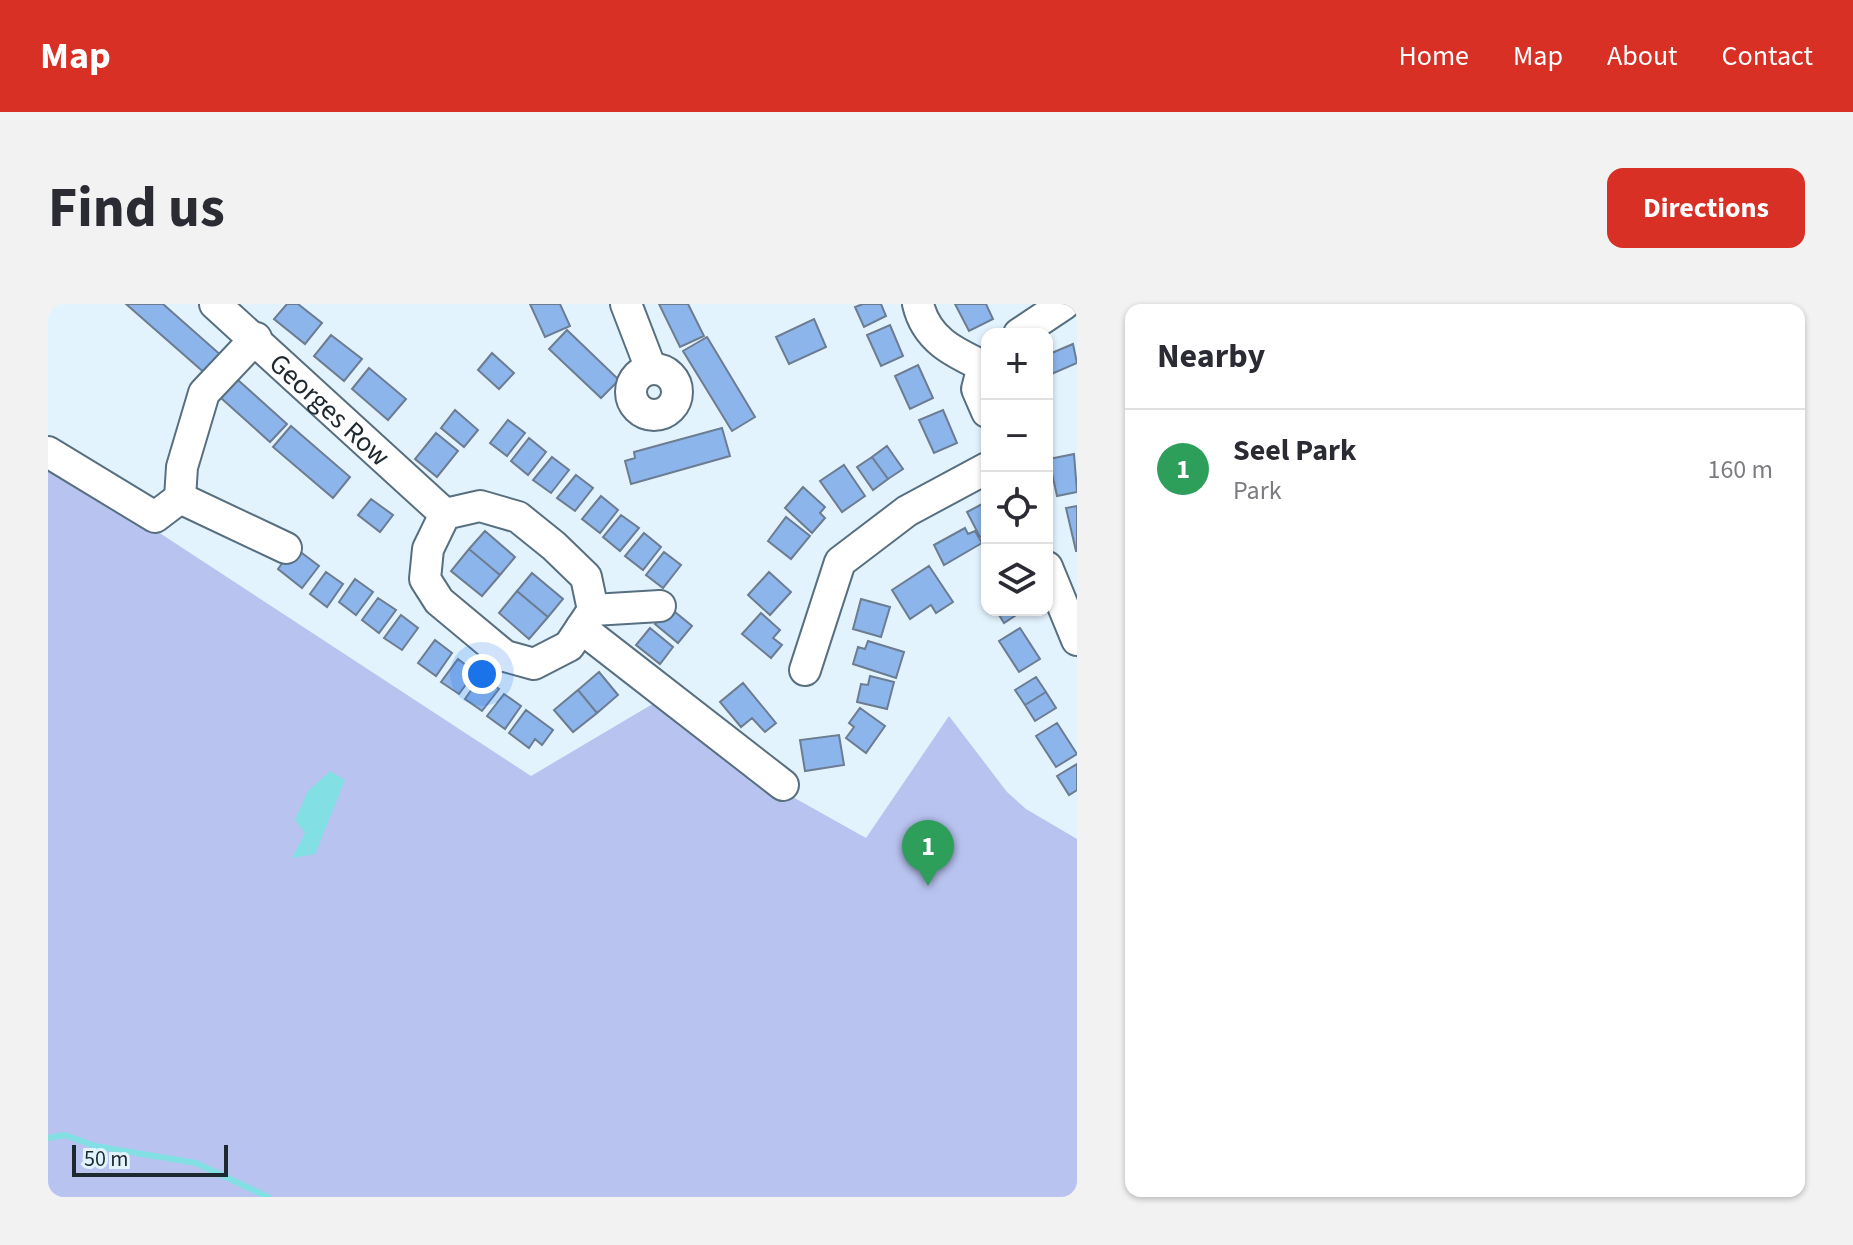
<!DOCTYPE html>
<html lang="en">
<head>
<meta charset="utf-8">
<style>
  :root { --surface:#fff; --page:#f2f2f3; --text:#2b2b33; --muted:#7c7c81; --line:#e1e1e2; --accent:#d93025 }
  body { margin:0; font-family:"Source Sans 3",sans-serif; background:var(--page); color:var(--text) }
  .controls { position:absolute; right:24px; top:24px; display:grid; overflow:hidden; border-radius:16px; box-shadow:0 2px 6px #0004 }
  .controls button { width:72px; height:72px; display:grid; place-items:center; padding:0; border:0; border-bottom:2px solid var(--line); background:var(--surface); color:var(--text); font:40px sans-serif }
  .scale { position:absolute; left:24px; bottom:20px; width:156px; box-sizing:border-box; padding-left:8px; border:4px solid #1e282f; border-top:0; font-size:22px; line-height:28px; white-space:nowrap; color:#1e282f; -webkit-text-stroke:6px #e3f3fe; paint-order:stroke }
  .you { position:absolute; left:434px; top:370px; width:28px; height:28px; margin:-20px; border:6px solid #fff; border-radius:50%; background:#1a73e8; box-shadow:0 0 0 12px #1a73e833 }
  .badge { display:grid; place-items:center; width:52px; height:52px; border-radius:50%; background:var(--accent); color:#fff; font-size:26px; font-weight:700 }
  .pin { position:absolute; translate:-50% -66px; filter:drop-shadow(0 2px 4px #0008) }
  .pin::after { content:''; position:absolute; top:42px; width:28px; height:24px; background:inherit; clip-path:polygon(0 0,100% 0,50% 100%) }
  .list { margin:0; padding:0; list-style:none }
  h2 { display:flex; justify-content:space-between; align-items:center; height:104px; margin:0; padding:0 32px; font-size:34px }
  h2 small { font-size:26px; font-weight:400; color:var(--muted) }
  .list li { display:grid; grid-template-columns:52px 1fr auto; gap:24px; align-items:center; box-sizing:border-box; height:120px; padding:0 32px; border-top:2px solid var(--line) }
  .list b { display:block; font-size:30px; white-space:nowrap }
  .list p { margin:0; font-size:26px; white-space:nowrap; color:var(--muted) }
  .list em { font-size:26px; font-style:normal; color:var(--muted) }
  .icon { flex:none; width:44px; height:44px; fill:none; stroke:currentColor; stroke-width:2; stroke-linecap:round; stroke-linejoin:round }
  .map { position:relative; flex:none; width:1029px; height:893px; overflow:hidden; border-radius:16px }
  header { display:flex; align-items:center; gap:48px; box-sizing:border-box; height:112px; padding:0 40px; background:var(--accent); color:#fff }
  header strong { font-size:38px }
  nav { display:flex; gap:44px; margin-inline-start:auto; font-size:28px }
  .intro { display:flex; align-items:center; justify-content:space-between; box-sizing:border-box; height:192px; padding:0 48px }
  h1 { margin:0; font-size:56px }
  .button { padding:20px 36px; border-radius:16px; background:var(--accent); color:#fff; font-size:28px; font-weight:700 }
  main { display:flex; gap:48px; padding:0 48px }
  aside { flex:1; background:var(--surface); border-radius:16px; box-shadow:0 2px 6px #0004 }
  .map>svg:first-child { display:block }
</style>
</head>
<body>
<header>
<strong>Map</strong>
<nav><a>Home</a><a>Map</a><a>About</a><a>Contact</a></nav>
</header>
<div class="intro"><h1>Find us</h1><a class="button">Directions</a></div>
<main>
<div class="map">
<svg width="1029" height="893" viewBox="0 0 1029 893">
  <rect width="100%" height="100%" fill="#e3f3fe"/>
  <!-- green -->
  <path fill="#b8c3f0" d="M0,156L483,472L613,395L700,468L818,534L901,412L959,488L978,505L1029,535V893H0Z"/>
  <!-- water -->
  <path fill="#82e0e4" d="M282,467L297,476L267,550L244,554L257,529L247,516L260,487Z"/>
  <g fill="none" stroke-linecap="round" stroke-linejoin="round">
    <!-- stream -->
    <path stroke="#82e0e4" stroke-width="6" d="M0,834L17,831L47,842L148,859L220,893"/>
  </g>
  <!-- building -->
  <path fill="#8cb5eb" stroke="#6c7c91" stroke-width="2" d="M78,0H115L175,53L159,71Z
    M239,0H250L274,19L257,40L226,15Z
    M482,0H512L522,22L497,33Z
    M611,0H640L656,32L632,43Z
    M815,0H833L838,12L816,23L807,3Z
    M907,0H938L945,15L921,27Z
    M766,15L778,43L741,60L728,33Z
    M842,21L855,52L833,62L819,31Z
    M519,26L571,76L553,94L501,45Z
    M283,31L314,55L296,77L266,52Z
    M659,33L707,113L684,127L635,47Z
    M1025,40L1029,59L999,72V51Z
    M444,49L466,69L451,85L430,66Z
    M870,61L885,94L862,105L847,72Z
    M321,64L358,95L340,116L304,85Z
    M181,68L239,120L222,138L164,86Z
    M407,106L430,126L416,143L393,124Z
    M895,106L909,139L886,149L871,116Z
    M460,116L477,129L459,152L442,139Z
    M243,122L302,173L285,194L225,143Z
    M674,124L682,152L583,180L577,157L587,154L586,148Z
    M388,129L410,147L389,173L367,155Z
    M481,134L498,148L480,171L463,157Z
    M839,142L855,165L840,175L824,153Z
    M1026,150L1029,188L1009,192L1001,155Z
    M504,153L521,166L503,189L485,176Z
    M824,153L840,175L825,186L809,163Z
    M796,161L817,192L794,208L772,177Z
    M528,171L545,184L527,207L509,194Z
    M755,183L777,203L772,209L777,214L764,229L737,204Z
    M553,192L570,206L552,229L534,215Z
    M323,195L345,211L332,228L310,211Z
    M938,198L939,230L932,233L919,208Z
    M1029,202V247H1028L1018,204Z
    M573,211L591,224L572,247L555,233Z
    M738,213L762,232L743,255L720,237Z
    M917,224L920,230L927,227L934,239L896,261L886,241Z
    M437,227L467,253L452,271L421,245Z
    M596,229L613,243L595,266L577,252Z
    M246,243L271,262L254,284L230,265Z
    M421,245L452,271L434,292L403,267Z
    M616,248L633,261L615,284L598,271Z
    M881,262L905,298L888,309L883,301L862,315L844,286Z
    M278,268L295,280L279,303L262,290Z
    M721,268L743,288L722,311L700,291Z
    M484,269L515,295L500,313L469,287Z
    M307,275L325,288L308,311L291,298Z
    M469,287L500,313L481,335L451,309Z
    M330,294L348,306L331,329L314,316Z
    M813,295L842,303L833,333L805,325Z
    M621,303L644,322L630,339L607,320Z
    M948,306H976L956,319Z
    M713,309L732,326L725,334L734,341L723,354L694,330Z
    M353,311L370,324L354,346L336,334Z
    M602,324L625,343L612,360L588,341Z
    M972,324L992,355L971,368L951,337Z
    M387,336L404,349L388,372L370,359Z
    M820,337L856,348L848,374L805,360L810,343L817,345Z
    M410,355L427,368L411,390L393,378Z
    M551,368L570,391L549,409L530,386Z
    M433,372L451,385L434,407L417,395Z
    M822,372L846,378L839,405L809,398L813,380L820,381Z
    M988,373L998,388L977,401L967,386Z
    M695,379L728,419L717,428L704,414L693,423L672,398Z
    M530,386L549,409L525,428L506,406Z
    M998,388L1008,404L987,417L977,401Z
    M456,390L473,402L457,425L439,412Z
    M812,404L837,422L818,449L798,434L806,423L801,419Z
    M478,406L505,426L494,441L487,435L481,444L461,429Z
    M1009,419L1029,450L1008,463L988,432Z
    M791,431L796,461L757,467L752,436Z
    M1029,460V486L1021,491L1009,472Z"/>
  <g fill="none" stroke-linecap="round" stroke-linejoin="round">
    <defs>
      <g id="minor">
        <path id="s1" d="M167,0L397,210"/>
        <path d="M578,0L603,65"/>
        <path d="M870,0C878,35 905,48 935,62"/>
        <path d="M971,30L1016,0"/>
        <path d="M935,62L929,85L939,108"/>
        <circle cx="606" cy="88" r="23"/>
        <path d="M0,148L107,213L132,194L134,163L156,89L208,34"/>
        <path d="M132,194L238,244"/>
        <path d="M432,202L470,213L506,242L538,273L545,306L521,342L486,360L457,352L391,297L377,275L380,245L397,210Z"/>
        <path d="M999,263L1029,336"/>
        <path d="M545,306L612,302"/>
        <path d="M533,324L735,481"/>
        <path d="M757,366L792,258L859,207L939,164"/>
      </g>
    </defs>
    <!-- minor casing -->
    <use href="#minor" stroke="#576f7f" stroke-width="34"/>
    <!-- minor -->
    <use href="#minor" stroke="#fff" stroke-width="30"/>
  </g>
  <g text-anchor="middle" stroke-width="7" stroke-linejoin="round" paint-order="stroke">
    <!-- street labels -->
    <g font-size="28" fill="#1e282f" stroke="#e3f3fe">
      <text dy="10" stroke="none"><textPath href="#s1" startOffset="156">Georges Row</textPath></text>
    </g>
  </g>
</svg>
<div class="controls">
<button>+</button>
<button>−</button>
<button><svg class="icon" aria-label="locate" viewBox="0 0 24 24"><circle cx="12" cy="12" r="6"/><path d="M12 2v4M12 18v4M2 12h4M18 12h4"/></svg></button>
<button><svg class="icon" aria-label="layers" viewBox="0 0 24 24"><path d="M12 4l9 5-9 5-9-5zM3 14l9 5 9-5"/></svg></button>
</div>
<div class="scale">50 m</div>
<div class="you"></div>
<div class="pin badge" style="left:880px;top:582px;background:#2e9e5b">1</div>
</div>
<aside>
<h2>Nearby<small></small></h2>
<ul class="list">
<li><span class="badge" style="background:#2e9e5b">1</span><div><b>Seel Park</b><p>Park</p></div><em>160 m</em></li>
</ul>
</aside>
</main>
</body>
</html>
